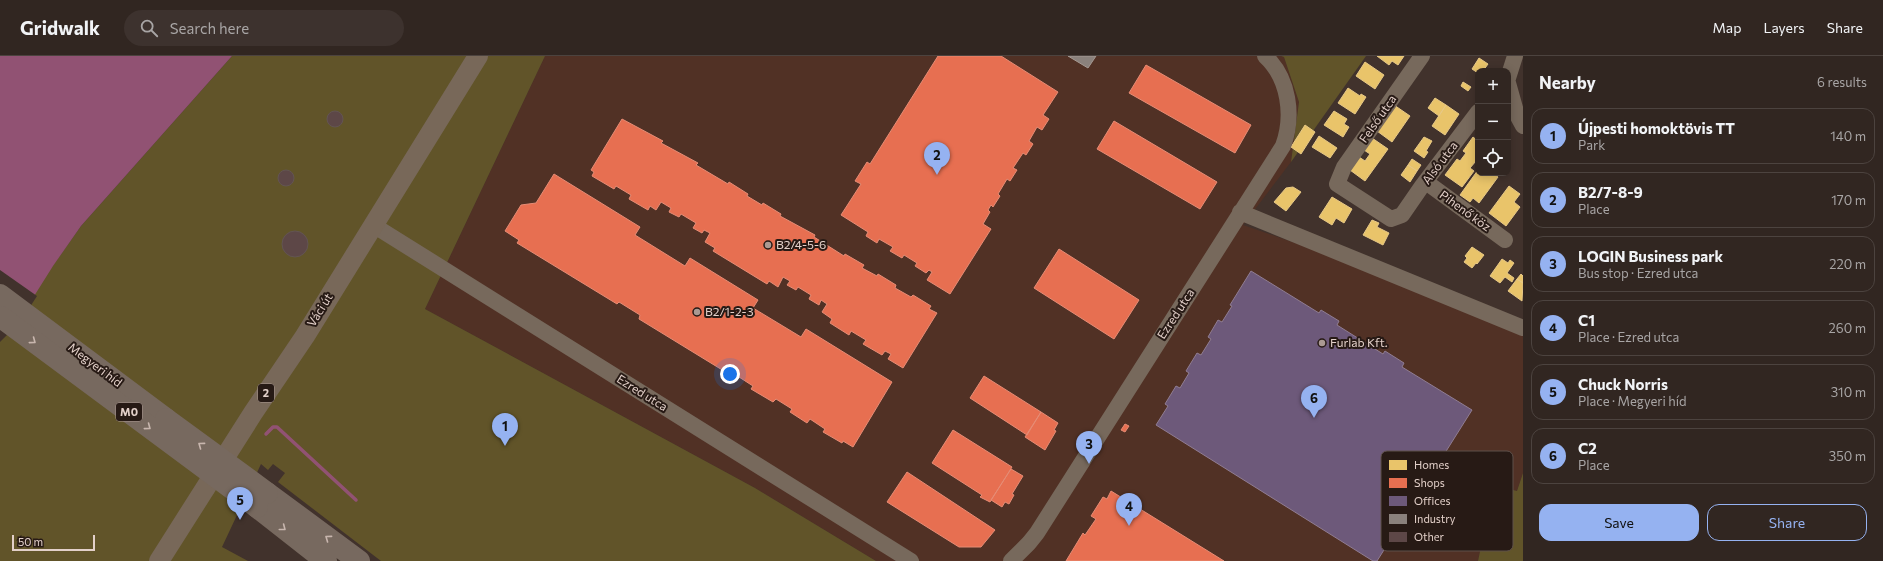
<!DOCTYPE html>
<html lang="en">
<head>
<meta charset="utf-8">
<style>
  :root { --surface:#312621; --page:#3d322e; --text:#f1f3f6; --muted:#a8a5a5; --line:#4c433f; --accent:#95b2f1 }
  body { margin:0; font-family:Commissioner,sans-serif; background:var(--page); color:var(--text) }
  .controls { position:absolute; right:12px; top:12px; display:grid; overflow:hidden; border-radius:8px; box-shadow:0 2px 10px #0003 }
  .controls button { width:36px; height:36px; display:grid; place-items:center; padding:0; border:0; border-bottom:1px solid var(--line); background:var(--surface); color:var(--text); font:20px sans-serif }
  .scale { position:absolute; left:12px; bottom:10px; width:83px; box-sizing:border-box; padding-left:4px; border:2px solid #e3d0c9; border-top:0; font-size:11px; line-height:14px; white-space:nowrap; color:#e3d0c9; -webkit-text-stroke:3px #271a15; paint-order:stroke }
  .you { position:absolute; left:730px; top:318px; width:14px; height:14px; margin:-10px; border:3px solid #fff; border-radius:50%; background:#1a73e8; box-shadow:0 0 0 6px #1a73e833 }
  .badge { display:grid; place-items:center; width:26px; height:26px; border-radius:50%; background:var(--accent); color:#111; font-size:13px; font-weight:700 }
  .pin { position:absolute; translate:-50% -33px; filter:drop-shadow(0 1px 2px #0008) }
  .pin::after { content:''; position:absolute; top:21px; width:14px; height:12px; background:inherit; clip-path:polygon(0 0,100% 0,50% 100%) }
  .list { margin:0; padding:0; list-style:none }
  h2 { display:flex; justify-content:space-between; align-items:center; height:52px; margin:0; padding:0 16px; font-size:17px }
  h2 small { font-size:13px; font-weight:400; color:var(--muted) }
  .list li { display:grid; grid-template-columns:26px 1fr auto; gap:12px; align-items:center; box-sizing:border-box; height:56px; margin:0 8px 8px; padding:0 8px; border:1px solid var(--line); border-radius:12px }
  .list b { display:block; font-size:15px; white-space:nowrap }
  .list p { margin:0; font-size:13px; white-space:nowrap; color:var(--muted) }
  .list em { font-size:13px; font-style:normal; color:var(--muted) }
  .actions { display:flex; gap:8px; padding:12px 16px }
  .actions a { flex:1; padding:9px 0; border:1px solid var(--accent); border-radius:12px; text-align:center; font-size:14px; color:var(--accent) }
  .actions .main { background:var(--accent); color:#111 }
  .icon { flex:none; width:22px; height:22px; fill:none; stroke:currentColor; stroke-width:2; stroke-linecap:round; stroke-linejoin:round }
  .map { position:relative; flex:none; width:1523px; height:505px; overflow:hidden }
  header { display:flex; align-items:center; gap:24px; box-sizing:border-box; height:56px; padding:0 20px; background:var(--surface); border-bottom:1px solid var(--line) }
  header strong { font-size:19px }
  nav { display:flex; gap:22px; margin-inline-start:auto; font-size:14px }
  .search { width:280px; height:36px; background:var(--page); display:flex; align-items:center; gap:10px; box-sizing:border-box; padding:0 14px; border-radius:22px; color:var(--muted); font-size:15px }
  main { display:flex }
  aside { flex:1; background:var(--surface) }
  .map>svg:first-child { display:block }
</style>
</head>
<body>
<header>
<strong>Gridwalk</strong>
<div class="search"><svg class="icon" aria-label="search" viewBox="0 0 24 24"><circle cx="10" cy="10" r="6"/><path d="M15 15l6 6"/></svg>Search here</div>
<nav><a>Map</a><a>Layers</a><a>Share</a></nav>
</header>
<main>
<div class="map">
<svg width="1523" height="505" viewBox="0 0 1523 505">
  <rect width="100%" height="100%" fill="#41322c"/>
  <!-- built -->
  <path fill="#513125" d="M545,0H1281L1284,1L1299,46L1291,106L1243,169L1523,266V417L1517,435L1494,429L1478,505H876L755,432L425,253Z"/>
  <!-- green -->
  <path fill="#615429" d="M232,0H545L425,253L755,432L876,505H381L278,426L285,417L273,408L268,414L261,408L222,491L248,505H0V284L81,170Z
    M1281,0H1366L1291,106L1299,46L1284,1Z
    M1523,417V505H1478L1494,429L1517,435Z"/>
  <!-- water -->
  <path fill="#915273" d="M0,0H232L81,170L53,210L19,264L0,284Z"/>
  <!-- pier -->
  <path fill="#41322c" d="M0,214L37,240L21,265L0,286Z"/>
  <!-- homes -->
  <path fill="#e9c46a" stroke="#e7c886" d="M1377,0H1404L1398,9L1392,5L1389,9Z
    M1479,2L1488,8L1483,15H1478V17L1472,13Z
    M1365,6L1384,19L1375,33L1356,20Z
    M1463,26L1471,31L1468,35L1461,30Z
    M1348,32L1360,40L1361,38L1366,41L1355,58L1338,47Z
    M1435,42L1446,49L1439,60L1428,52Z
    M1394,49L1410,60L1392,86L1377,75Z
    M1446,49L1459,58L1445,79L1432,70Z
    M1334,55L1347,63L1344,68L1349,71L1343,81L1324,69Z
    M1305,69L1315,76L1301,98L1291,91Z
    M1319,80L1337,92L1330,102L1312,91Z
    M1424,81L1432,85L1426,95L1428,96L1424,102L1414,95Z
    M1473,81L1478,85V106L1476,105L1470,112L1474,115L1462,131L1445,119L1457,103L1460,105L1466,97L1463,95Z
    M1372,82L1388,93L1365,125L1350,114L1359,101L1365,105L1370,98L1364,94Z
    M1412,103L1421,109L1417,115L1408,109Z
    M1408,109L1417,115L1410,126L1401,119Z
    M1478,114V117H1492L1498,121L1479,147L1473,142L1470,146L1460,139Z
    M1509,130L1520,138L1514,146L1520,151L1506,170L1489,157Z
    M1293,131L1301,136L1286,155L1274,146L1286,132Z
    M1332,141L1352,153L1344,167L1336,162L1332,169L1319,161Z
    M1372,164L1379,167L1377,171L1389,177L1383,189L1363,179Z
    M1472,191L1484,199L1477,208L1476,207L1472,212L1464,206L1467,202L1465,200Z
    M1502,203L1508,207L1510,204L1514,207L1507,217L1514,222L1512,226L1505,221L1500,227L1490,220Z
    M1521,218L1523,220V227L1517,223Z
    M1517,223L1523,227L1522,245L1508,235Z"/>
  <!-- shops -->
  <path fill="#e76f51" stroke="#e68c75" d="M938,0H1001L1058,36L1043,59L1049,63L1042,74L1037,71L1029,85L1033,88L1026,99L1023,97L1013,112L1017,114L1010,125L1007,123L998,138L1000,140L993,151L991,149L988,154L990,156L983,168L991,173L950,238L927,224L932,216L929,214L926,217L915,210L917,207L904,199L902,202L890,195L893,191L879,183L877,187L866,180L868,176L841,159L861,128L855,125L867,106L870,108Z
    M1146,9L1251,69L1235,97L1129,37Z
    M622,63L663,85L661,87L698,107L696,109L728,128L729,126L748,138L747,140L762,149L763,147L781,158L780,160L815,179L814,181L844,200L845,198L864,209L862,212L877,220L878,218L896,229L895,232L911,241L913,239L931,250L929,253L937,257L903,312L888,303L891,298L885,295L882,299L863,288L866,284L851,275L849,279L830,267L832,263L822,256L827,248L821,244L819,249L809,243L811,239L798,231L796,234L787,229L790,225L783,221L778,231L769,225L767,228L713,195L715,192L705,186L710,177L704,174L702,177L693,172L696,167L681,158L679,161L669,156L671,152L661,146L656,154L650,150L648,154L629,143L631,139L616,130L614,133L592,120L594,116L591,114Z
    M1114,65L1217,126L1200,153L1097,93Z
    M554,118L640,171L635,179L685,210L690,202L758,244L753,252L801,281L806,273L892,326L853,391L843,385L842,387L823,376L825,373L810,363L807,367L790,356L792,353L776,343L773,346L751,333L753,330L739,321L737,323L639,263L640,259L619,246L617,248L517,187L519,184L505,175L521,149L536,147Z
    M1059,193L1139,244L1114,283L1034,232Z
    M984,320L1041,356L1027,379L970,342Z
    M1041,356L1058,367L1054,374L1056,375L1045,394L1025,381Z
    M1125,368L1129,370L1125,376L1121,374Z
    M953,374L1012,411L990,446L980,441L982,439L932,407Z
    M1011,413L1023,420L1012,438L1014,439L1009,448L1005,446L1002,451L991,444Z
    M907,416L995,474L981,491H959L887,446Z
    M1111,435L1224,505H1066L1083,477L1085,479L1096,463L1091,460L1103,441L1107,443Z"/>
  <!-- offices -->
  <path fill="#6d597a" stroke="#907d92" d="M1251,215L1319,257L1321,254L1339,265L1337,269L1383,298L1385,295L1404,307L1402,311L1472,354L1377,505H1373L1156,369L1168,350L1165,348L1176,330L1180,332L1189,317L1186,315L1197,297L1201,299L1211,283L1208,281L1218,264L1222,266L1232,250L1230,249Z"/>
  <!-- industry -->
  <path fill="#8a817c" stroke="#a59993" d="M1068,0H1096L1088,12Z"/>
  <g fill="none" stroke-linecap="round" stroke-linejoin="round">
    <!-- stream -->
    <path stroke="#915273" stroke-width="3.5" d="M266,378L273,371H277L356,444"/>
  </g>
  <!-- building -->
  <path fill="#5d4747" stroke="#635552" d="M327 63a8 8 0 1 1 16 0a8 8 0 1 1-16 0Z
    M278 122a8 8 0 1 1 16 0a8 8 0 1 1-16 0Z
    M282 188a13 13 0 1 1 26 0a13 13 0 1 1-26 0Z"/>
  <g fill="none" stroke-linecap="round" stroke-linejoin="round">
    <!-- minor -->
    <path stroke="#77695c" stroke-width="16" d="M1422,0L1344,111L1337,128L1391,163L1402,159L1422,130L1478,56
      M1508,22L1515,0
      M1508,27L1517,59L1523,70
      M1426,126L1505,184
      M1240,156L1523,272
      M373,169L911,505
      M1011,505L1029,487L1037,477L1283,90C1294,60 1289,22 1265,0"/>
    <!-- major -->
    <path stroke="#786859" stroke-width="20" d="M159,505L253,357L305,280L478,0"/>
    <!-- highway -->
    <path stroke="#77695f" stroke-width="22" d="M0,239L166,363
      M267,437L359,505
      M257,451L326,505"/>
    <!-- highway-bridge -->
    <path stroke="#77695f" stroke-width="22" d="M1,261L257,451
      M166,363L267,437"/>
  </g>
  <!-- one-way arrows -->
  <defs><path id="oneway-chevron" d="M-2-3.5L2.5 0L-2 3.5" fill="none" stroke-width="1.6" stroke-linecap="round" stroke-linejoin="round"/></defs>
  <g stroke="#c8b6ae">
    <use href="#oneway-chevron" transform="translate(33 285) rotate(37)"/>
    <use href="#oneway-chevron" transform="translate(148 371) rotate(37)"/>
    <use href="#oneway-chevron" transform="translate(201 389) rotate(-144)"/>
    <use href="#oneway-chevron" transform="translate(283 472) rotate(38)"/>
    <use href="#oneway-chevron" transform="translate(328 482) rotate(-144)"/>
  </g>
  <!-- markers -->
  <g fill="#aa9992" stroke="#271a15" stroke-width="1.5">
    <circle cx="768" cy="189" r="4"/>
    <circle cx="697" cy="256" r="4"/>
    <circle cx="1322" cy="287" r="4"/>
  </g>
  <g text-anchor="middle" stroke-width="4" stroke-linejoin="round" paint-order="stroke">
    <!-- shield labels -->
    <g fill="#271a15" stroke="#ab9993" stroke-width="1">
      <rect x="258" y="328" width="16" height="18" rx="3"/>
      <rect x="116" y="347" width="26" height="18" rx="3"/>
    </g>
    <g font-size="11" font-weight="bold" fill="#e3d0c9">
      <text x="266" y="341">2</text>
      <text x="129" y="360">M0</text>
    </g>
    <!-- street labels -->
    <g font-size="12" fill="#e3d0c9" stroke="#271a15">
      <text transform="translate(1378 63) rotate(-55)" y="4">Felső utca</text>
      <text transform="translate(1440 107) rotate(-53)" y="4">Alsó utca</text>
      <text transform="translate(1465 155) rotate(36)" y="4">Pihenő köz</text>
      <text transform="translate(320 254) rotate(-58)" y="4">Váci út</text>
      <text transform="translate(1176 258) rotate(-57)" y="4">Ezred utca</text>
      <text transform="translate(95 309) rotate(37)" y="4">Megyeri híd</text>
      <text transform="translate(642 337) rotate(32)" y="4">Ezred utca</text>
    </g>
    <!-- poi labels -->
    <g font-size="12" fill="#e3d0c9" stroke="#271a15" text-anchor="start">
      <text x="776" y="193">B2/4-5-6</text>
      <text x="705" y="260">B2/1-2-3</text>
      <text x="1330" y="291">Furlab Kft.</text>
    </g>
  </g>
  <!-- legend -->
  <rect x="1381" y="395" width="132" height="100" rx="6" fill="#271a15" stroke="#5f514b" stroke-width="1"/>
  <rect x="1389" y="404" width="18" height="10" fill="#e9c46a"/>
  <rect x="1389" y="422" width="18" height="10" fill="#e76f51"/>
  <rect x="1389" y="440" width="18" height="10" fill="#6d597a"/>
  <rect x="1389" y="458" width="18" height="10" fill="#8a817c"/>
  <rect x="1389" y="476" width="18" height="10" fill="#5d4747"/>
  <g font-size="11" fill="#e3d0c9">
    <text x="1414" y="413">Homes</text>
    <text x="1414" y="431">Shops</text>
    <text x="1414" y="449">Offices</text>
    <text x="1414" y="467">Industry</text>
    <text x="1414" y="485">Other</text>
  </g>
</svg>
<div class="controls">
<button>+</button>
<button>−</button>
<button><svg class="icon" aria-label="locate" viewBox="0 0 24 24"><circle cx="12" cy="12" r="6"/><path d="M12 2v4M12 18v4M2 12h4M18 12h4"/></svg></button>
</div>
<div class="scale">50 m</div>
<div class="you"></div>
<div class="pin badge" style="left:505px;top:390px">1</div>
<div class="pin badge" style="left:937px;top:119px">2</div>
<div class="pin badge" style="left:1089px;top:408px">3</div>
<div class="pin badge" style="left:1129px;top:470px">4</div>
<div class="pin badge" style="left:240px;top:464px">5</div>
<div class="pin badge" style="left:1314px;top:362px">6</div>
</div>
<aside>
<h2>Nearby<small>6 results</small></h2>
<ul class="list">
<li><span class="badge">1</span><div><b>Újpesti homoktövis TT</b><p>Park</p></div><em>140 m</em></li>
<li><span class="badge">2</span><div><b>B2/7-8-9</b><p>Place</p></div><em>170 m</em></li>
<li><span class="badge">3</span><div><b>LOGIN Business park</b><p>Bus stop · Ezred utca</p></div><em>220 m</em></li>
<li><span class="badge">4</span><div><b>C1</b><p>Place · Ezred utca</p></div><em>260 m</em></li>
<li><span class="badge">5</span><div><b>Chuck Norris</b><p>Place · Megyeri híd</p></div><em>310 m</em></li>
<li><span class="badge">6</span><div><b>C2</b><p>Place</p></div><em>350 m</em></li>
</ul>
<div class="actions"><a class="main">Save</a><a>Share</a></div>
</aside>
</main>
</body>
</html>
